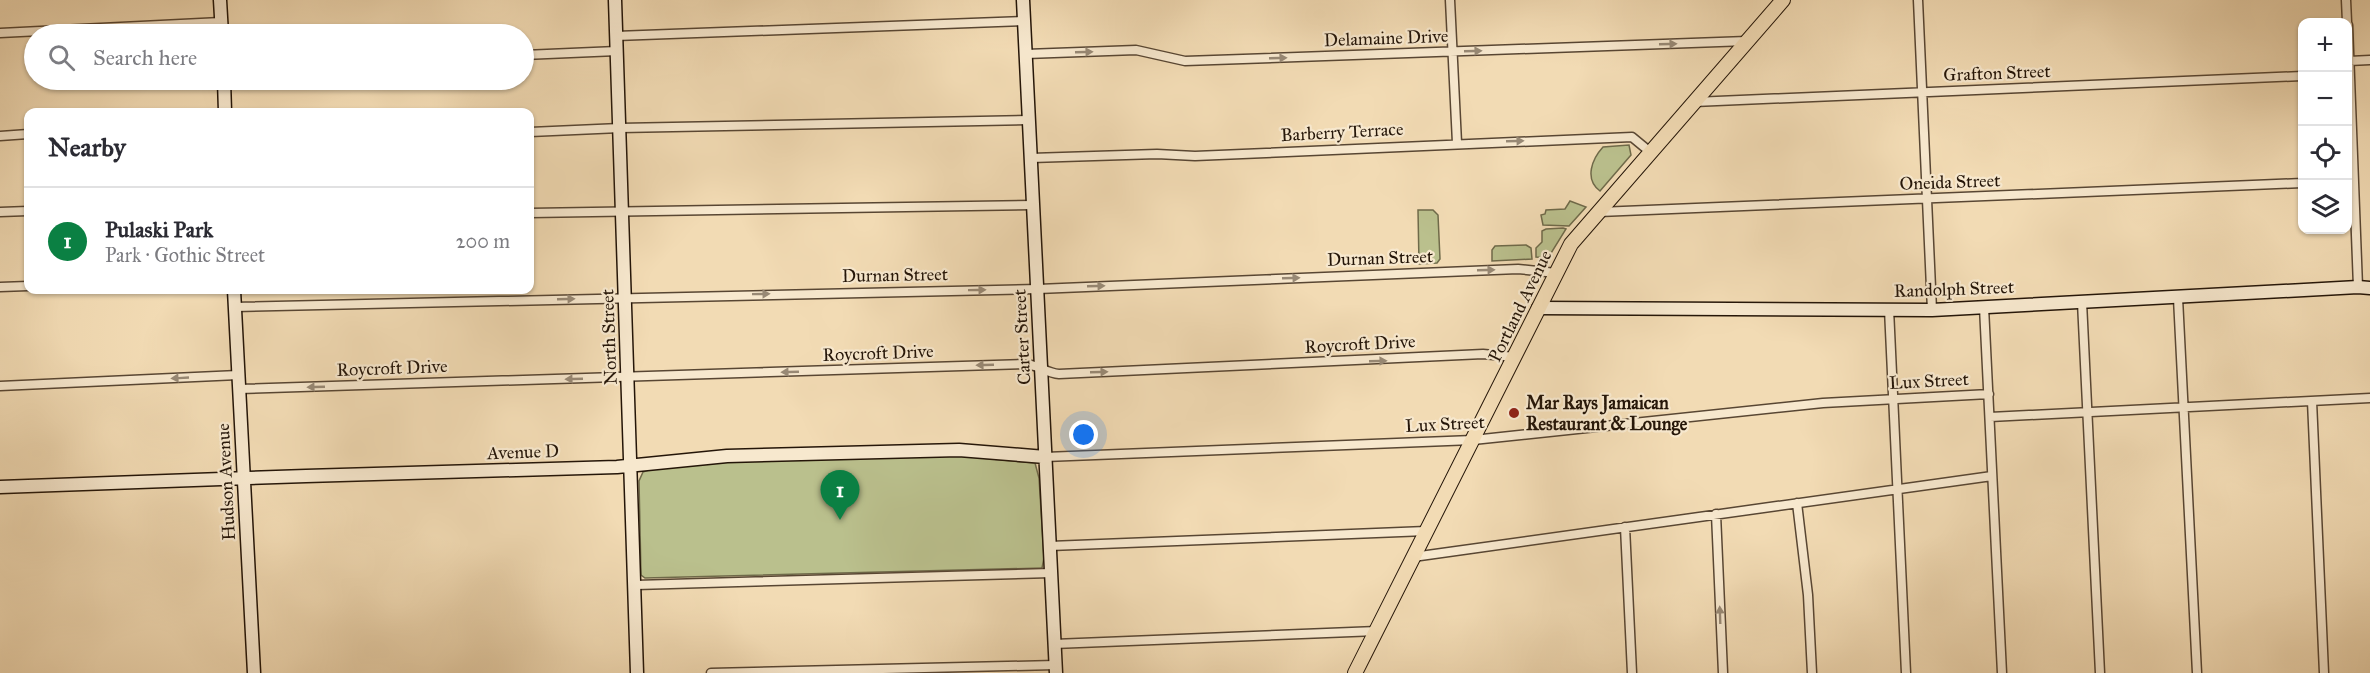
<!DOCTYPE html>
<html lang="en">
<head>
<meta charset="utf-8">
<style>
  :root { --surface:#fff; --page:#f2f2f3; --text:#2b2b33; --muted:#7c7c81; --line:#e1e1e2; --accent:#0b8043 }
  body { margin:0; font-family:"IM FELL Great Primer",serif; background:var(--page); color:var(--text) }
  .controls { position:absolute; right:18px; top:18px; display:grid; overflow:hidden; border-radius:12px; box-shadow:0 2px 4px #0004 }
  .controls button { width:54px; height:54px; display:grid; place-items:center; padding:0; border:0; border-bottom:2px solid var(--line); background:var(--surface); color:var(--text); font:30px sans-serif }
  .you { position:absolute; left:1084px; top:435px; width:21px; height:21px; margin:-15px; border:4px solid #fff; border-radius:50%; background:#1a73e8; box-shadow:0 0 0 9px #1a73e833 }
  .badge { display:grid; place-items:center; width:39px; height:39px; border-radius:50%; background:var(--accent); color:#fff; font-size:20px; font-weight:700 }
  .pin { position:absolute; translate:-50% -50px; filter:drop-shadow(0 2px 3px #0008) }
  .pin::after { content:''; position:absolute; top:32px; width:21px; height:18px; background:inherit; clip-path:polygon(0 0,100% 0,50% 100%) }
  .list { margin:0; padding:0; list-style:none }
  h2 { display:flex; justify-content:space-between; align-items:center; height:78px; margin:0; padding:0 24px; font-size:26px }
  h2 small { font-size:20px; font-weight:400; color:var(--muted) }
  .list li { display:grid; grid-template-columns:39px 1fr auto; gap:18px; align-items:center; box-sizing:border-box; height:108px; padding:0 24px; border-top:2px solid var(--line) }
  .list b { display:block; font-size:22px; white-space:nowrap }
  .list p { margin:0; font-size:20px; white-space:nowrap; color:var(--muted) }
  .list em { font-size:20px; font-style:normal; color:var(--muted) }
  .icon { flex:none; width:33px; height:33px; fill:none; stroke:currentColor; stroke-width:2; stroke-linecap:round; stroke-linejoin:round }
  .map { position:relative; flex:none; width:2370px; height:673px; overflow:hidden }
  .search { position:absolute; background:var(--surface); box-shadow:0 2px 4px #0004; left:24px; top:24px; width:510px; height:66px; display:flex; align-items:center; gap:15px; box-sizing:border-box; padding:0 21px; border-radius:33px; color:var(--muted); font-size:22px }
  .panel { position:absolute; background:var(--surface); box-shadow:0 2px 4px #0004; left:24px; top:108px; width:510px; height:186px; border-radius:12px }
  .map>svg:first-child { display:block }
</style>
</head>
<body>
<div class="map">
<svg width="2370" height="673" viewBox="0 0 2370 673">
  <rect width="100%" height="100%" fill="#f2dbb4"/>
  <filter id="stains"><feTurbulence type="fractalNoise" baseFrequency=".00333" numOctaves="4"/><feColorMatrix values="0 0 0 0 .2 0 0 0 0 .09 0 0 0 0 .02 0 0 0 .5 -.17"/></filter>
  <radialGradient id="worn" r=".72"><stop offset=".6" stop-color="#630" stop-opacity="0"/><stop offset="1" stop-color="#630" stop-opacity=".3"/></radialGradient>
  <!-- green -->
  <path fill="#bac08d" stroke="#6f6a4a" stroke-width="1.5" d="M1629,145L1631,155L1600,191C1584,179 1592,159 1603,147Z
    M1570,201L1586,207L1569,226L1543,225L1541,215L1545,214L1546,210L1565,209Z
    M1418,210H1433L1438,215L1440,259L1437,263L1419,264Z
    M1563,228L1566,229L1548,258L1536,257V248L1542,242V231L1546,229Z
    M1526,245L1531,248L1532,259L1492,261V250L1495,246Z
    M950,455L1035,463L1039,478L1044,558L1042,568L645,578L641,575L639,481L643,472L654,468L728,462Z"/>
  <g fill="none" stroke-linecap="round" stroke-linejoin="round">
    <defs>
      <path id="street" d="M1450,0L1457,143
        M1918,0L1932,310
        M2346,0L2347,22
        M2348,25L2358,287
        M0,33L221,22
        M616,36L1024,21
        M1026,54L1136,50L1185,61L1747,41
        M524,55L617,51
        M2349,61L2370,60
        M1694,102L2302,76
        M530,132L620,128L1029,120
        M0,136L28,134
        M1031,158L1157,154L1195,156L1632,137L1649,151
        M0,212L28,211
        M1599,212L2302,183
        M530,213L1033,205
        M0,287L28,286
        M2178,298L2197,673
        M2082,302L2100,673
        M235,307L1038,289L1518,269L1556,273
        M1984,307L2002,673
        M1889,309L1906,673
        M0,386L238,375
        M239,389L1024,364C1037,364 1046,373 1059,374L1483,354L1515,357
        M2312,401L2324,673
        M1990,417L2370,398
        M1045,457L1473,440L1823,403L1989,394
        M1797,503L1808,595L1812,673
        M1716,514L1723,673
        M1625,527L1632,673
        M1050,546L1426,531
        M1413,557L1992,476
        M636,585L1051,573
        M1054,644L1377,631
        M711,673L1055,665"/>
      <path id="secondary" d="M220,0L222,34
        M615,0L637,673
        M1023,0L1056,673
        M224,80L225,112
        M234,290L254,673
        M1538,308L1932,310L2358,287L2370,288
        M0,487L306,476L617,467L727,456L959,450L1045,457"/>
      <path id="primary" d="M1355,673L1571,244L1783,0"/>
    </defs>
    <!-- street casing -->
    <use href="#street" stroke="#584633" stroke-width="11"/>
    <!-- secondary casing -->
    <use href="#secondary" stroke="#241508" stroke-width="15"/>
    <!-- primary casing -->
    <use href="#primary" stroke="#241508" stroke-width="16"/>
    <!-- street -->
    <use href="#street" stroke="#f7e8ce" stroke-width="8"/>
    <!-- secondary -->
    <use href="#secondary" stroke="#f7e8ce" stroke-width="12"/>
    <!-- primary -->
    <use href="#primary" stroke="#f2dbb4" stroke-width="14"/>
  </g>
  <!-- one-way arrows -->
  <defs><path id="oneway-solid" d="M-6-.8H1V-3.2L6.5 0L1 3.2V.8H-6Z" transform="scale(1.5)"/></defs>
  <g fill="#988975">
    <use href="#oneway-solid" transform="translate(1668 44) rotate(-2)"/>
    <use href="#oneway-solid" transform="translate(1473 51) rotate(-2)"/>
    <use href="#oneway-solid" transform="translate(1084 52) rotate(-2)"/>
    <use href="#oneway-solid" transform="translate(1278 58) rotate(-2)"/>
    <use href="#oneway-solid" transform="translate(1515 141) rotate(-2)"/>
    <use href="#oneway-solid" transform="translate(1486 270) rotate(-2)"/>
    <use href="#oneway-solid" transform="translate(1291 278) rotate(-2)"/>
    <use href="#oneway-solid" transform="translate(1096 286) rotate(-2)"/>
    <use href="#oneway-solid" transform="translate(977 290) rotate(-1)"/>
    <use href="#oneway-solid" transform="translate(761 294) rotate(-1)"/>
    <use href="#oneway-solid" transform="translate(566 299) rotate(-2)"/>
    <use href="#oneway-solid" transform="translate(1378 361) rotate(-2)"/>
    <use href="#oneway-solid" transform="translate(985 365) rotate(178)"/>
    <use href="#oneway-solid" transform="translate(790 372) rotate(178)"/>
    <use href="#oneway-solid" transform="translate(1099 372) rotate(-2)"/>
    <use href="#oneway-solid" transform="translate(180 378) rotate(177)"/>
    <use href="#oneway-solid" transform="translate(574 379) rotate(178)"/>
    <use href="#oneway-solid" transform="translate(316 387) rotate(178)"/>
    <use href="#oneway-solid" transform="translate(1720 615) rotate(-92)"/>
  </g>
  <!-- markers -->
  <circle fill="#8f2418" stroke="#f7e8ce" stroke-width="2" cx="1514" cy="413" r="6"/>
  <g text-anchor="middle" stroke-width="4.5" stroke-linejoin="round" paint-order="stroke">
    <!-- street labels -->
    <g font-size="18" fill="#241508" stroke="#f7e8ce">
      <text transform="translate(1386 38) rotate(-2)" y="6">Delamaine Drive</text>
      <text transform="translate(1997 73) rotate(-2)" y="6">Grafton Street</text>
      <text transform="translate(1342 132) rotate(-3)" y="6">Barberry Terrace</text>
      <text transform="translate(1950 182) rotate(-2)" y="6">Oneida Street</text>
      <text transform="translate(1380 258) rotate(-2)" y="6">Durnan Street</text>
      <text transform="translate(895 275) rotate(-1)" y="6">Durnan Street</text>
      <text transform="translate(1954 289) rotate(-2)" y="6">Randolph Street</text>
      <text transform="translate(1520 306) rotate(-64)" y="6">Portland Avenue</text>
      <text transform="translate(609 337) rotate(-92)" y="6">North Street</text>
      <text transform="translate(1022 337) rotate(-93)" y="6">Carter Street</text>
      <text transform="translate(1360 344) rotate(-3)" y="6">Roycroft Drive</text>
      <text transform="translate(878 353) rotate(-2)" y="6">Roycroft Drive</text>
      <text transform="translate(392 368) rotate(-2)" y="6">Roycroft Drive</text>
      <text transform="translate(1929 381) rotate(-3)" y="6">Lux Street</text>
      <text transform="translate(1445 424) rotate(-3)" y="6">Lux Street</text>
      <text transform="translate(523 452) rotate(-2)" y="6">Avenue D</text>
      <text transform="translate(226 482) rotate(-93)" y="6">Hudson Avenue</text>
    </g>
    <!-- poi labels -->
    <g font-size="18" font-weight="bold" fill="#241508" stroke="#f7e8ce" text-anchor="start">
      <text x="1526" y="409">Mar Rays Jamaican<tspan x="1526" dy="21">Restaurant &amp; Lounge</tspan></text>
    </g>
  </g>
  <rect width="100%" height="100%" filter="url(#stains)"/>
  <rect width="100%" height="100%" fill="url(#worn)"/>
</svg>
<div class="controls">
<button>+</button>
<button>−</button>
<button><svg class="icon" aria-label="locate" viewBox="0 0 24 24"><circle cx="12" cy="12" r="6"/><path d="M12 2v4M12 18v4M2 12h4M18 12h4"/></svg></button>
<button><svg class="icon" aria-label="layers" viewBox="0 0 24 24"><path d="M12 4l9 5-9 5-9-5zM3 14l9 5 9-5"/></svg></button>
</div>
<div class="you"></div>
<div class="pin badge" style="left:840px;top:520px">1</div>
<div class="search"><svg class="icon" aria-label="search" viewBox="0 0 24 24"><circle cx="10" cy="10" r="6"/><path d="M15 15l6 6"/></svg>Search here</div>
<section class="panel">
<h2>Nearby<small></small></h2>
<ul class="list">
<li><span class="badge">1</span><div><b>Pulaski Park</b><p>Park · Gothic Street</p></div><em>200 m</em></li>
</ul>
</section>
</div>
</body>
</html>
